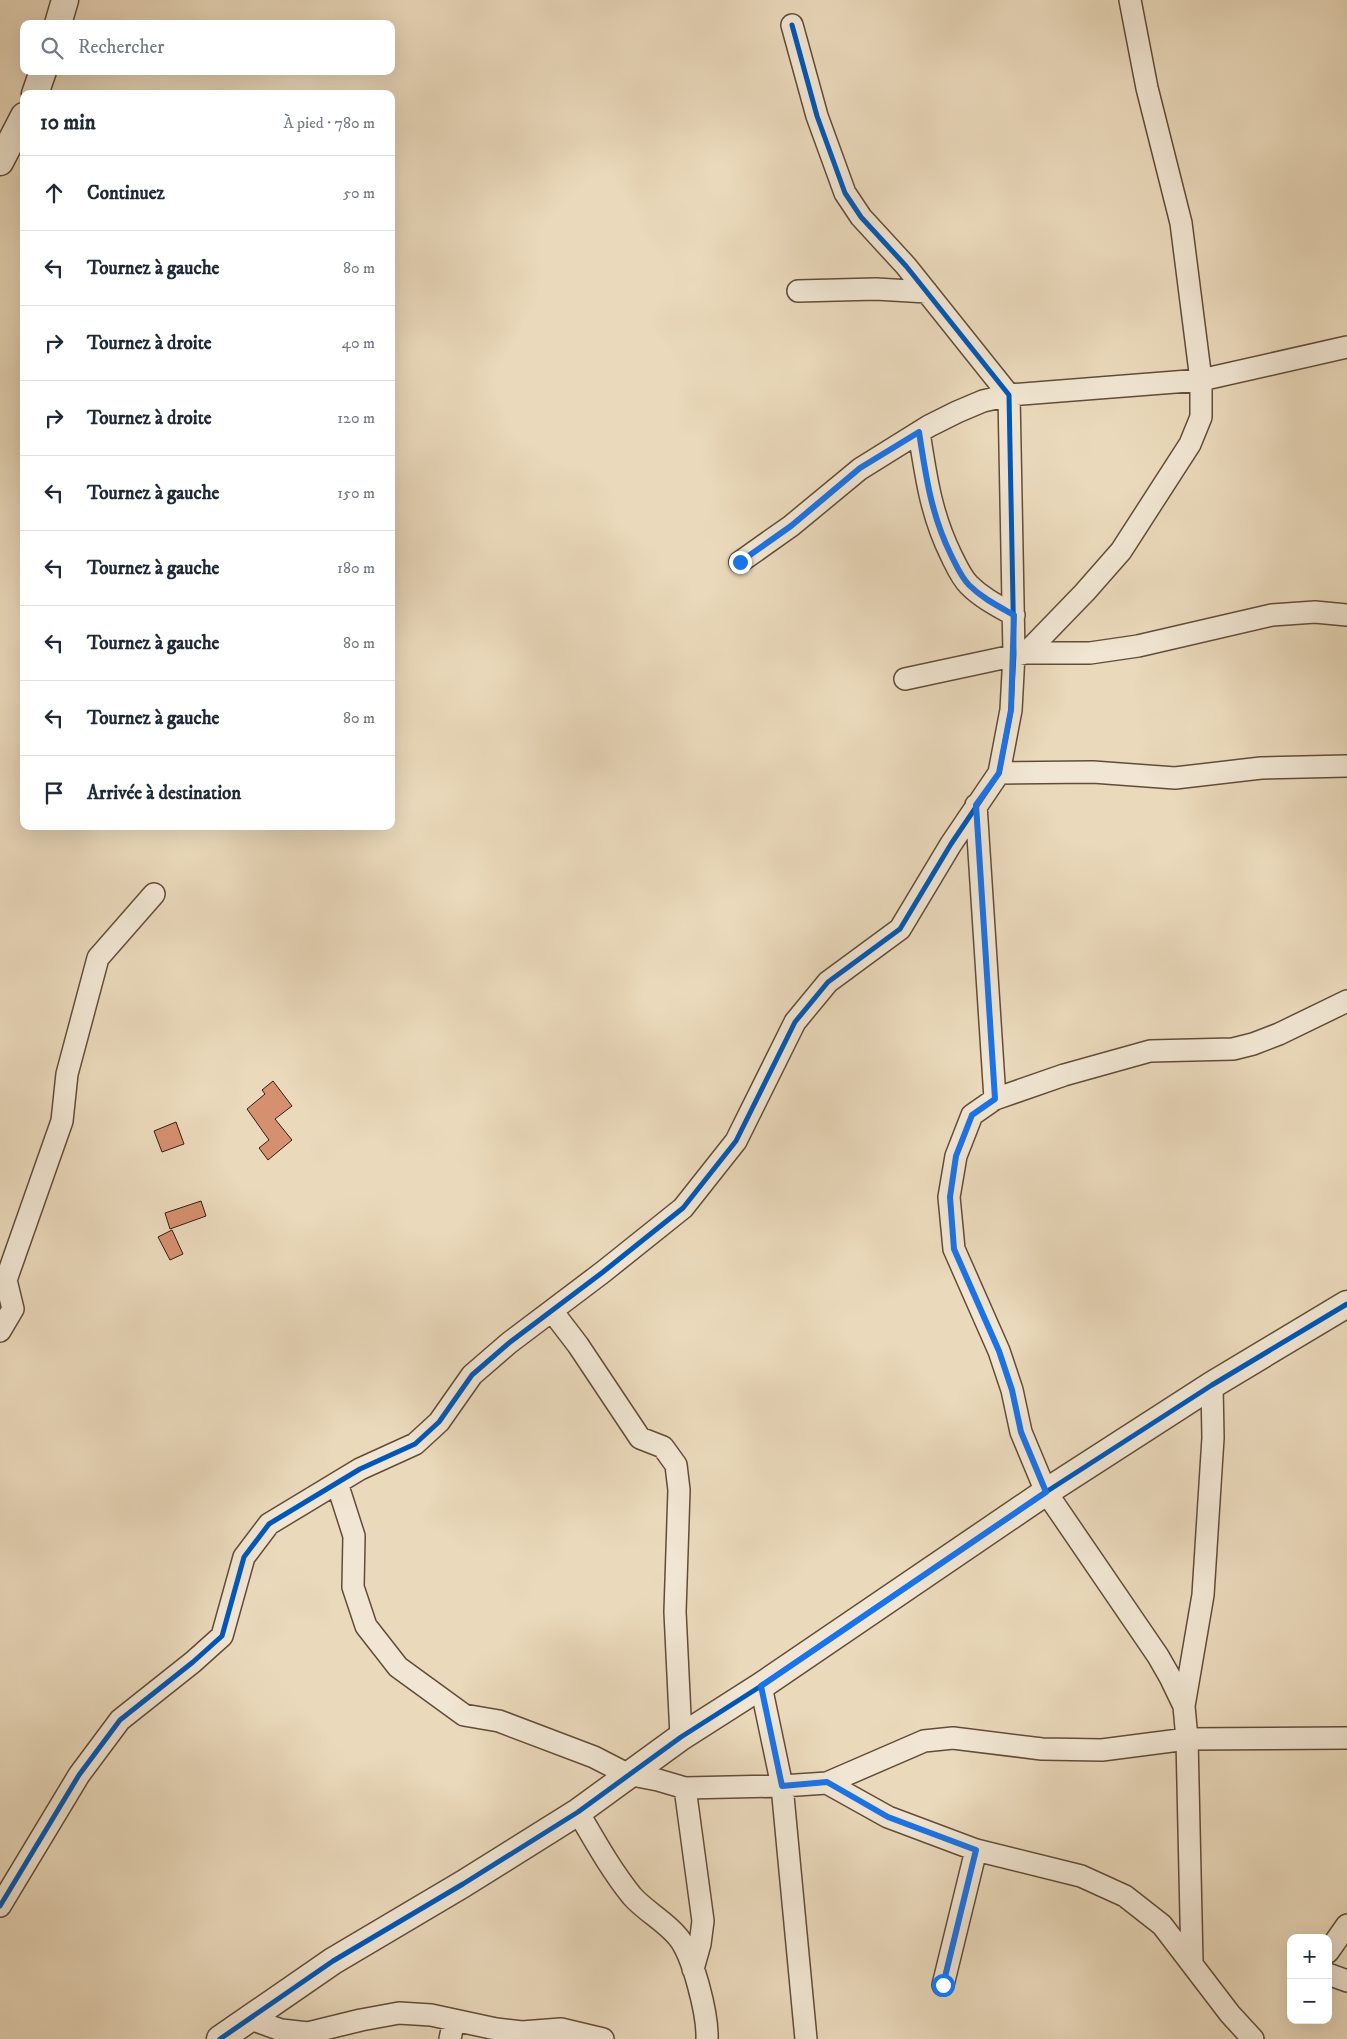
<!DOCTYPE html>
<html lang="fr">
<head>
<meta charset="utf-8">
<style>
  :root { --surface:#fff; --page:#f2f2f3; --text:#1f2937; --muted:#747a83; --line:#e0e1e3 }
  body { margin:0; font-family:"IM FELL DW Pica",serif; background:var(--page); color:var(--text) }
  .controls { position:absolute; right:15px; bottom:15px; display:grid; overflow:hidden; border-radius:10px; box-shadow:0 5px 20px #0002 }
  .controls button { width:45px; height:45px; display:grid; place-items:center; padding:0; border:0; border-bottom:1px solid var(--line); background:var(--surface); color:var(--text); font:25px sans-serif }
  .stop { position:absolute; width:15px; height:15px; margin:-11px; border:4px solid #1a73e8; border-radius:50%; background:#fff }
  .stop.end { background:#1a73e8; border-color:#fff; box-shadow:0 1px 5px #0008 }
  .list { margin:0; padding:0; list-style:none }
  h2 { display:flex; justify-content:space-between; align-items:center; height:65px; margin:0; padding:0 20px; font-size:21px }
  h2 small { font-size:16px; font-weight:400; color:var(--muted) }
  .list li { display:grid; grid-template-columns:32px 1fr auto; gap:15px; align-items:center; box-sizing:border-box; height:75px; padding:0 20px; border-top:1px solid var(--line) }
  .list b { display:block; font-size:19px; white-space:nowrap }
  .list em { font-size:16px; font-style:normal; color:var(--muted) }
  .icon { flex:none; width:28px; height:28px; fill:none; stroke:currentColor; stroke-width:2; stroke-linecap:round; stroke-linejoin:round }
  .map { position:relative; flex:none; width:1347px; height:2039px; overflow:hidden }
  .search { position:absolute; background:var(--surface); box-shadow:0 5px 20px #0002; left:20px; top:20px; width:375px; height:55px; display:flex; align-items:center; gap:12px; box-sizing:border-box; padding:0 18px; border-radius:10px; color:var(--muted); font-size:19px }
  .panel { position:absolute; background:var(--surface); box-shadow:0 5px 20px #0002; left:20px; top:90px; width:375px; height:740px; border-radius:10px }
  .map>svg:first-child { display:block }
</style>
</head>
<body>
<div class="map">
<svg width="1347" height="2039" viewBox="0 0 1347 2039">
  <rect width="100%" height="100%" fill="#ead9bb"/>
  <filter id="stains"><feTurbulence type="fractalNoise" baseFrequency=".004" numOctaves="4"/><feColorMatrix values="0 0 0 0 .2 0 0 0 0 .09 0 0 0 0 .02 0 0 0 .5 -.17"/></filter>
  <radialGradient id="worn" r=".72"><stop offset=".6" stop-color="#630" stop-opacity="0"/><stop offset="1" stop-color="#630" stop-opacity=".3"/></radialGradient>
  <!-- building -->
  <path fill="#d5906f" stroke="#341d0e" d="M273,1081L292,1106L275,1119L292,1140L268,1160L259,1148L269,1140L247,1109L265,1094L262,1090Z
    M176,1122L184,1144L162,1152L154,1131Z
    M201,1201L206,1216L170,1229L165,1213Z
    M172,1230L183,1254L170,1260L158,1237Z"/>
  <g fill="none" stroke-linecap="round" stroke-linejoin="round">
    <defs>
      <path id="minor" d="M798,291L876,289L927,292
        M919,432C926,477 931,514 951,555C956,565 961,577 969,585C982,598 998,606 1014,615
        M740,562L791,526L860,469L929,426L957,412L983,401L1009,395L1201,380L1347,347
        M1026,653H1090L1138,646L1272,615L1315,612L1347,615
        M905,679L1026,653L1085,592L1121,551L1190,444L1201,417V380L1181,223L1147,88L1130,0
        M999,773L1093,772L1175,778L1261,768L1347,766
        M976,805L995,1099
        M552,1311L578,1345L640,1438L663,1447L676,1465L679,1490L675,1612L681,1737
        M0,1331L13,1309L6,1280L62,1121L67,1074L98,958L154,894
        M337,1483L354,1536L353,1587L366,1626L398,1667L464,1715L499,1721L594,1757L627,1774L658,1780L685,1788L782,1786L827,1783L888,1817L976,1850L1081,1876L1125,1896L1162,1925L1230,2014L1253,2039
        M761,1686L782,1786L806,2039
        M1184,1706L1203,1595L1213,1438L1212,1385
        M827,1783L924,1741L953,1738L1042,1749L1102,1750L1187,1739L1347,1738
        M685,1788L703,1921L700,1944L693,1969
        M578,1812C595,1841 611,1870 632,1896C645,1911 665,1921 678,1937C693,1955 708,2015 707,2039
        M0,1906L79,1775L120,1720L193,1662L222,1636L244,1557L269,1524L360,1469L415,1444L439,1422L472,1375L509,1343L603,1272L683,1208L736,1141L795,1022L828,982L900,929L951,844L999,773L1011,710L1014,654L1009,395L906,266L861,217L845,193L817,116L792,25
        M1328,1952L1347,1925
        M1192,1962L1187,1739L1184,1706L1170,1677L1158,1656L1046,1492L1021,1432L1012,1390L999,1351L954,1249L949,1197L956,1156L972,1115L995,1099L1064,1075L1150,1051L1233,1049L1253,1044L1279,1034L1347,1001
        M1328,1974L1347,1981
        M943,1985L976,1850
        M251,2019L281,2030L308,2033L361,2020L399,2013L431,2015L496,2029L522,2032L561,2029L603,2039
        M450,2039L454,2020"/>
      <path id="tertiary" d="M58,24L65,0
        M35,94L43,71
        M0,162L24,116
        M220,2039L333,1961L463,1884L578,1812L681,1737L761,1686L1046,1492L1212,1385L1347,1304"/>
    </defs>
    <!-- minor casing -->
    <use href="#minor" stroke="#624c39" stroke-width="24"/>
    <!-- tertiary casing -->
    <use href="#tertiary" stroke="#624c39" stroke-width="29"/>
    <!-- minor -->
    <use href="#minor" stroke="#f1e6d3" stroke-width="21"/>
    <!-- tertiary -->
    <use href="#tertiary" stroke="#f1e6d3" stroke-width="26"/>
    <defs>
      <path id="cycleway" d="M0,1906L79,1775L120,1720L193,1662L222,1636L244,1557L269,1524L360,1469L415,1444L439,1422L472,1375L509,1343L603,1272L683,1208L736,1141L795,1022L828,982L900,929L951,844L999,773L1011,710L1014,654L1009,395L906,266L861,217L845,193L817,116L792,25
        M220,2039L333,1961L463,1884L578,1812L681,1737L761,1686L1046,1492L1212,1385L1347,1304"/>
    </defs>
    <!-- cycleway casing -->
    <use href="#cycleway" stroke="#f1e6d3" stroke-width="8"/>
    <!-- cycleway -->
    <use href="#cycleway" stroke="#0057b8" stroke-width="5"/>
  </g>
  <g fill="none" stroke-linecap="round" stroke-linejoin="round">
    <!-- route -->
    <path stroke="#1a73e8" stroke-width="6" d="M740,562L791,526L860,468L919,432C926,477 931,514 951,555C956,565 961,577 969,585C982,598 998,606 1014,615L1011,710L999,773L976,805L995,1099L972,1115L956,1156L950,1197L954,1249L999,1351L1012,1390L1021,1432L1046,1492L761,1686L782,1786L827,1782L888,1817L976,1850L943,1985"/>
  </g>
  <rect width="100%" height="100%" filter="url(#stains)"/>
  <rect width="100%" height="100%" fill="url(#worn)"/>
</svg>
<div class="controls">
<button>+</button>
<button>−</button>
</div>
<div class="stop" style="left:943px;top:1985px"></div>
<div class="stop end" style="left:740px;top:562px"></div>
<div class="search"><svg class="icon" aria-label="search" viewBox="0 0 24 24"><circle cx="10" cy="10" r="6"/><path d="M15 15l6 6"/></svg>Rechercher</div>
<section class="panel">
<h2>10 min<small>À pied · 780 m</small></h2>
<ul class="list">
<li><svg class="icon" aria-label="ahead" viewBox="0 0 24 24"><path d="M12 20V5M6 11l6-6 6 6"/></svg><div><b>Continuez</b></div><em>50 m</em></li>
<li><svg class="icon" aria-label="left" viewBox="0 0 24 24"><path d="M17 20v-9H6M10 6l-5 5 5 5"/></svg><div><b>Tournez à gauche</b></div><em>80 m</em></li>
<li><svg class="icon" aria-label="right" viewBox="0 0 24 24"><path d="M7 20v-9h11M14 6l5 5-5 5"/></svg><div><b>Tournez à droite</b></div><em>40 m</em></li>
<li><svg class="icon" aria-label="right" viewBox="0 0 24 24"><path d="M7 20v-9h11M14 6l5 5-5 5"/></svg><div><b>Tournez à droite</b></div><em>120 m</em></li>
<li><svg class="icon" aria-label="left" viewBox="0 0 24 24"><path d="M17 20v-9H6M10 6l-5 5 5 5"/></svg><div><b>Tournez à gauche</b></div><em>150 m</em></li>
<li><svg class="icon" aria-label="left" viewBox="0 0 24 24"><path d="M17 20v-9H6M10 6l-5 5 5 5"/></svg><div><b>Tournez à gauche</b></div><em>180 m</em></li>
<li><svg class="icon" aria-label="left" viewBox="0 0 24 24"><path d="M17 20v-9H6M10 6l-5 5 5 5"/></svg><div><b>Tournez à gauche</b></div><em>80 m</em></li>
<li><svg class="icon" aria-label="left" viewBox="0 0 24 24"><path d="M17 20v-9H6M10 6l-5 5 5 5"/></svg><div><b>Tournez à gauche</b></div><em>80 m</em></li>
<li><svg class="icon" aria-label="arrive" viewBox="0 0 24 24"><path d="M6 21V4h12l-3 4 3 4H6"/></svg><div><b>Arrivée à destination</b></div></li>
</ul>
</section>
</div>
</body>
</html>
